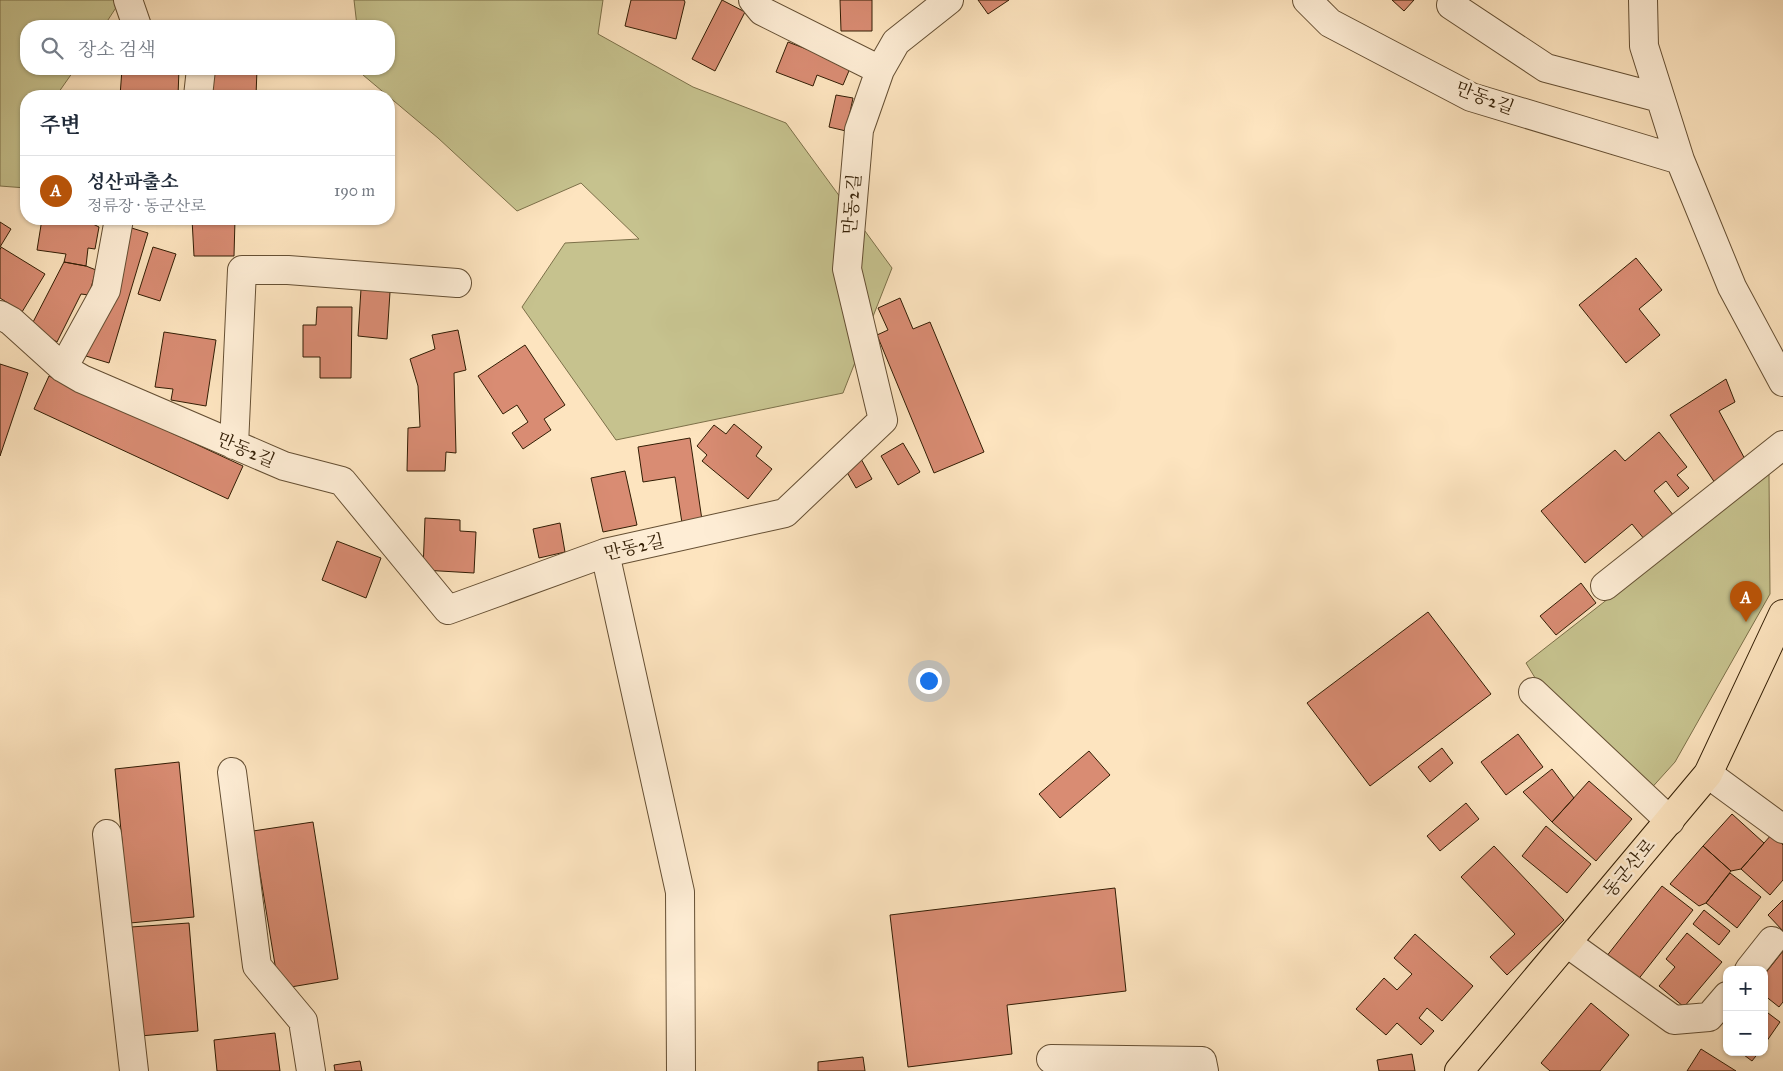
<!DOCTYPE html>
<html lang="ko">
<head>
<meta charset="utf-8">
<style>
  :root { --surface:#fff; --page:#f6f6f7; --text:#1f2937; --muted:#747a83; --line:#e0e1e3; --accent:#b45309 }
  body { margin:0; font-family:"IM FELL Great Primer","Noto Serif KR",serif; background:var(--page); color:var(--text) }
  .controls { position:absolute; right:15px; bottom:15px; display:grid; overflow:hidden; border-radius:10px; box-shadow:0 1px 4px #0004 }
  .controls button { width:45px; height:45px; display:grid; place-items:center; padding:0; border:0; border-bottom:1px solid var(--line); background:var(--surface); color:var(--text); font:25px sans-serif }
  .you { position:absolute; left:928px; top:680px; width:18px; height:18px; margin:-12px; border:4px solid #fff; border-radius:50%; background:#1a73e8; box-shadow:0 0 0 8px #1a73e833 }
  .badge { display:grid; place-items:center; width:32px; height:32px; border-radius:50%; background:var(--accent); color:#fff; font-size:16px; font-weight:700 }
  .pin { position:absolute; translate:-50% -41px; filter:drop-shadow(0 1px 2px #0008) }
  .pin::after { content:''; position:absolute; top:26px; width:18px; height:15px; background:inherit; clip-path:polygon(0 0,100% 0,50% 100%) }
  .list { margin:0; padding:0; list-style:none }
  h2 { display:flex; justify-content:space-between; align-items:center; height:65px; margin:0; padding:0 20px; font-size:21px }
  h2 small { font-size:16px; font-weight:400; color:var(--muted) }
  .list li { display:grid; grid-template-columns:32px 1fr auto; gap:15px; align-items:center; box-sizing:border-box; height:70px; padding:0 20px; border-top:1px solid var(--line) }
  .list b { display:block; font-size:19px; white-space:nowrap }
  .list p { margin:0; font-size:16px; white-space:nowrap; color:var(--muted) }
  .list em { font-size:16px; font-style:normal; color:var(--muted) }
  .icon { flex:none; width:28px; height:28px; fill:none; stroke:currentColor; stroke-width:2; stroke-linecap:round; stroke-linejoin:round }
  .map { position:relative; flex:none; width:1783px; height:1071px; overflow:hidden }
  .search { position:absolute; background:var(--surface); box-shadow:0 1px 4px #0004; left:20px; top:20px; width:375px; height:55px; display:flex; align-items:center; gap:12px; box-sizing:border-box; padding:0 18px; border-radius:20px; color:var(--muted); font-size:19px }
  .panel { position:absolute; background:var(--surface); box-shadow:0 1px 4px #0004; left:20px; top:90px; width:375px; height:135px; border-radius:20px }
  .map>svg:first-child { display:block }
</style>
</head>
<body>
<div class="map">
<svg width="1783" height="1071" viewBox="0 0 1783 1071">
  <rect width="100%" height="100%" fill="#fde4bf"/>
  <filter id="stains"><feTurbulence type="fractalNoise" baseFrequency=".004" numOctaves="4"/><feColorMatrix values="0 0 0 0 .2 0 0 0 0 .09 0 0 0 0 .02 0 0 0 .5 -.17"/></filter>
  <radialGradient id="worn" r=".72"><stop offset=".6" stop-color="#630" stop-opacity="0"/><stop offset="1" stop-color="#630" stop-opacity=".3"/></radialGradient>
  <!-- green -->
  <path fill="#c6c28e" stroke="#7c7049" d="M0,0H121L104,26H26V69H75L56,96H26V188L0,186Z
    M354,0H603L598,34L693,87L786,123L892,268L843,393L616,440L522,307L565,243L639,239L581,183L517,211L438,138L363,75L362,69H389V26H357Z
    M1769,473L1770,594L1675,762L1638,803L1576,745L1526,663Z"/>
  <!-- building -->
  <path fill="#d98c73" stroke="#321d04" d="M631,0H684L685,2L676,39L625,26Z
    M722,0L745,12L715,71L692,59Z
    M840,0H872V31H841Z
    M978,0H1009L988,14Z
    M1392,0H1414L1404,11Z
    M788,42L851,66L843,85L817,75L813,86L776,72Z
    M122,69H179L178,96H120Z
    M213,69H257L256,96H212Z
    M836,95L853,98L846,131L829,127Z
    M42,219H94L93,224L99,227L95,249L88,248L86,266L64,262L66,254L37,250Z
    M192,219H235L234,256H194Z
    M0,222L11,229L0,247Z
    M125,226L148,233L109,363L86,356Z
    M1,247L45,274L22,312L0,298V250Z
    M153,247L176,254L160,301L138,294Z
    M1636,258L1662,290L1639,309L1660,335L1626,363L1579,305Z
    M64,262L86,266L96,270L89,295L81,294L57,342L31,326Z
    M361,289L390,292L387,339L358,336Z
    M900,298L913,329L930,322L984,452L934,473L877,335L888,330L878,308Z
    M317,307H352L351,378H320V357H303V325H316Z
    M458,330L466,370L454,373L456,453L446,452L445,471H407L408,428L420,427L418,386L410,359L435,349L432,335Z
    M164,332L216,340L206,406L171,400L173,389L155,387Z
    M525,345L565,405L544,419L551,430L523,449L512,433L528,422L517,405L503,414L478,376Z
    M0,364L28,373L0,456Z
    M49,376L243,466L228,499L34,409Z
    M1726,379L1735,402L1719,411L1746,461L1715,483L1670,415Z
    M734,424L762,447L756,456L772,469L748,499L702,461L707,455L697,446L714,425L726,434Z
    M1659,432L1687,467L1677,475L1689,488L1678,497L1666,481L1654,491L1678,521L1649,545L1632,524L1585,563L1541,511L1615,450L1625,461Z
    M690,438L702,520L682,523L675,477L643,482L638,447Z
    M903,443L920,472L898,485L881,456Z
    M860,457L872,479L856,488L844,467Z
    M625,471L637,525L603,532L591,478Z
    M425,518L460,520V531L476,532L474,573L423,570Z
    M560,523L565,552L539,558L533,529Z
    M337,541L381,558L366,598L322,580Z
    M1581,583L1596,603L1556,635L1540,616Z
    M1428,612L1491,694L1370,786L1307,703Z
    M1518,734L1543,767L1506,795L1481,762Z
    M1442,748L1453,763L1430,782L1418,767Z
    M1089,751L1110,775L1060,818L1039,794Z
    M179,762L194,917L130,923L115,769Z
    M1552,769L1574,798L1552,822L1523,792Z
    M1589,781L1632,819L1596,861L1552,822Z
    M1466,803L1479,819L1440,851L1427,836Z
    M1732,814L1764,843L1741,869L1731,871L1703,846Z
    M313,822L338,979L279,989L253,831Z
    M1546,826L1591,864L1567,893L1522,856Z
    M1772,834L1783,845V880L1770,895L1741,869Z
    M1494,846L1564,920L1507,975L1490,957L1515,934L1461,877Z
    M1703,846L1731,871L1706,903L1699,906L1670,884Z
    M1730,873L1761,897L1737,928L1706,903Z
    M1662,886L1693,910L1633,986L1602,962Z
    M1115,888L1126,991L1007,1005L1012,1054L908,1067L890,915Z
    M1783,900V931L1768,915Z
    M1704,910L1730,931L1719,945L1693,924Z
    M189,923L198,1031L140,1036L131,927Z
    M1687,933L1722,962L1684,1007L1659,986L1675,967L1666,959Z
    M1415,934L1473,986L1442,1021L1427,1008L1419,1018L1434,1031L1421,1045L1397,1023L1386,1035L1356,1009L1384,978L1397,990L1412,974L1394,958Z
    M1783,951V1002L1779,1007L1764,995V975Z
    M1591,1003L1629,1035L1600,1071H1550L1541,1063Z
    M1764,1010L1780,1022L1764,1045Z
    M275,1033L280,1071H217L214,1040Z
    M1701,1049L1736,1071H1687Z
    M1740,1052H1759L1752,1061Z
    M1412,1054L1415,1071H1379L1377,1060Z
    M863,1057L865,1071H818V1062Z
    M360,1061L362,1071H335L334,1065Z"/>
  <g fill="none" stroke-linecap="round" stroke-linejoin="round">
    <defs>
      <path id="minor" d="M128,0L137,26
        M753,0L762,11L880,70
        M1307,0L1330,23L1471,97L1680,160
        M1643,0L1644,46L1680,160L1732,287L1783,382
        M1451,5L1546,68L1660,98
        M198,96L201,69
        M0,315L11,321L63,368L82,379L284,466L342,481L448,610L605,553L785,513L883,420L847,269L859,130L880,70L896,42L949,0
        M63,368L106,290L119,219
        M234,445L242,270H288L457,283
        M605,553L680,892L681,1071
        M1605,586L1783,445
        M1533,692L1670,821
        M232,772L257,966L303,1021L311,1071
        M1708,774L1783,829
        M107,834L134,1071
        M1567,943L1674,1020L1709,1017L1727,996
        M1749,970L1772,941
        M1051,1059L1202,1061L1204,1071"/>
      <path id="major" d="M1459,1071L1708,774L1783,614"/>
    </defs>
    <!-- minor casing -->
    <use href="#minor" stroke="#654f33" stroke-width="30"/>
    <!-- major casing -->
    <use href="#major" stroke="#321d04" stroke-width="30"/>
    <!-- minor -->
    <use href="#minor" stroke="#feedd5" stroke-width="28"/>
    <!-- major -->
    <use href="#major" stroke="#fde4bf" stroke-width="28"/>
  </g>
  <g text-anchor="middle" stroke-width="5" stroke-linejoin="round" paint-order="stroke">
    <!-- street labels -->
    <g font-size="18" fill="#321d04" stroke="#feedd5">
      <text transform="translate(1485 98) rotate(21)" y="6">만동2길</text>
      <text transform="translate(852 204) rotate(-85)" y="6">만동2길</text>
      <text transform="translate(246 450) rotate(23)" y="6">만동2길</text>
      <text transform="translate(634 547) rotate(-13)" y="6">만동2길</text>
      <text transform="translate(1629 868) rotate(-50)" y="6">동군산로</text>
    </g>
  </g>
  <rect width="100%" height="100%" filter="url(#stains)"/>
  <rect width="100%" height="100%" fill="url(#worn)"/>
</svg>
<div class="controls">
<button>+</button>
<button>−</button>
</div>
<div class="you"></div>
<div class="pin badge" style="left:1746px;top:622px">A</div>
<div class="search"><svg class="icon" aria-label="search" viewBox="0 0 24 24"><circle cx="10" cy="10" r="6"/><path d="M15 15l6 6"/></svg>장소 검색</div>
<section class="panel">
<h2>주변<small></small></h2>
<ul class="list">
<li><span class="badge">A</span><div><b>성산파출소</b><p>정류장 · 동군산로</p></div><em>190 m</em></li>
</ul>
</section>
</div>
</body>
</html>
